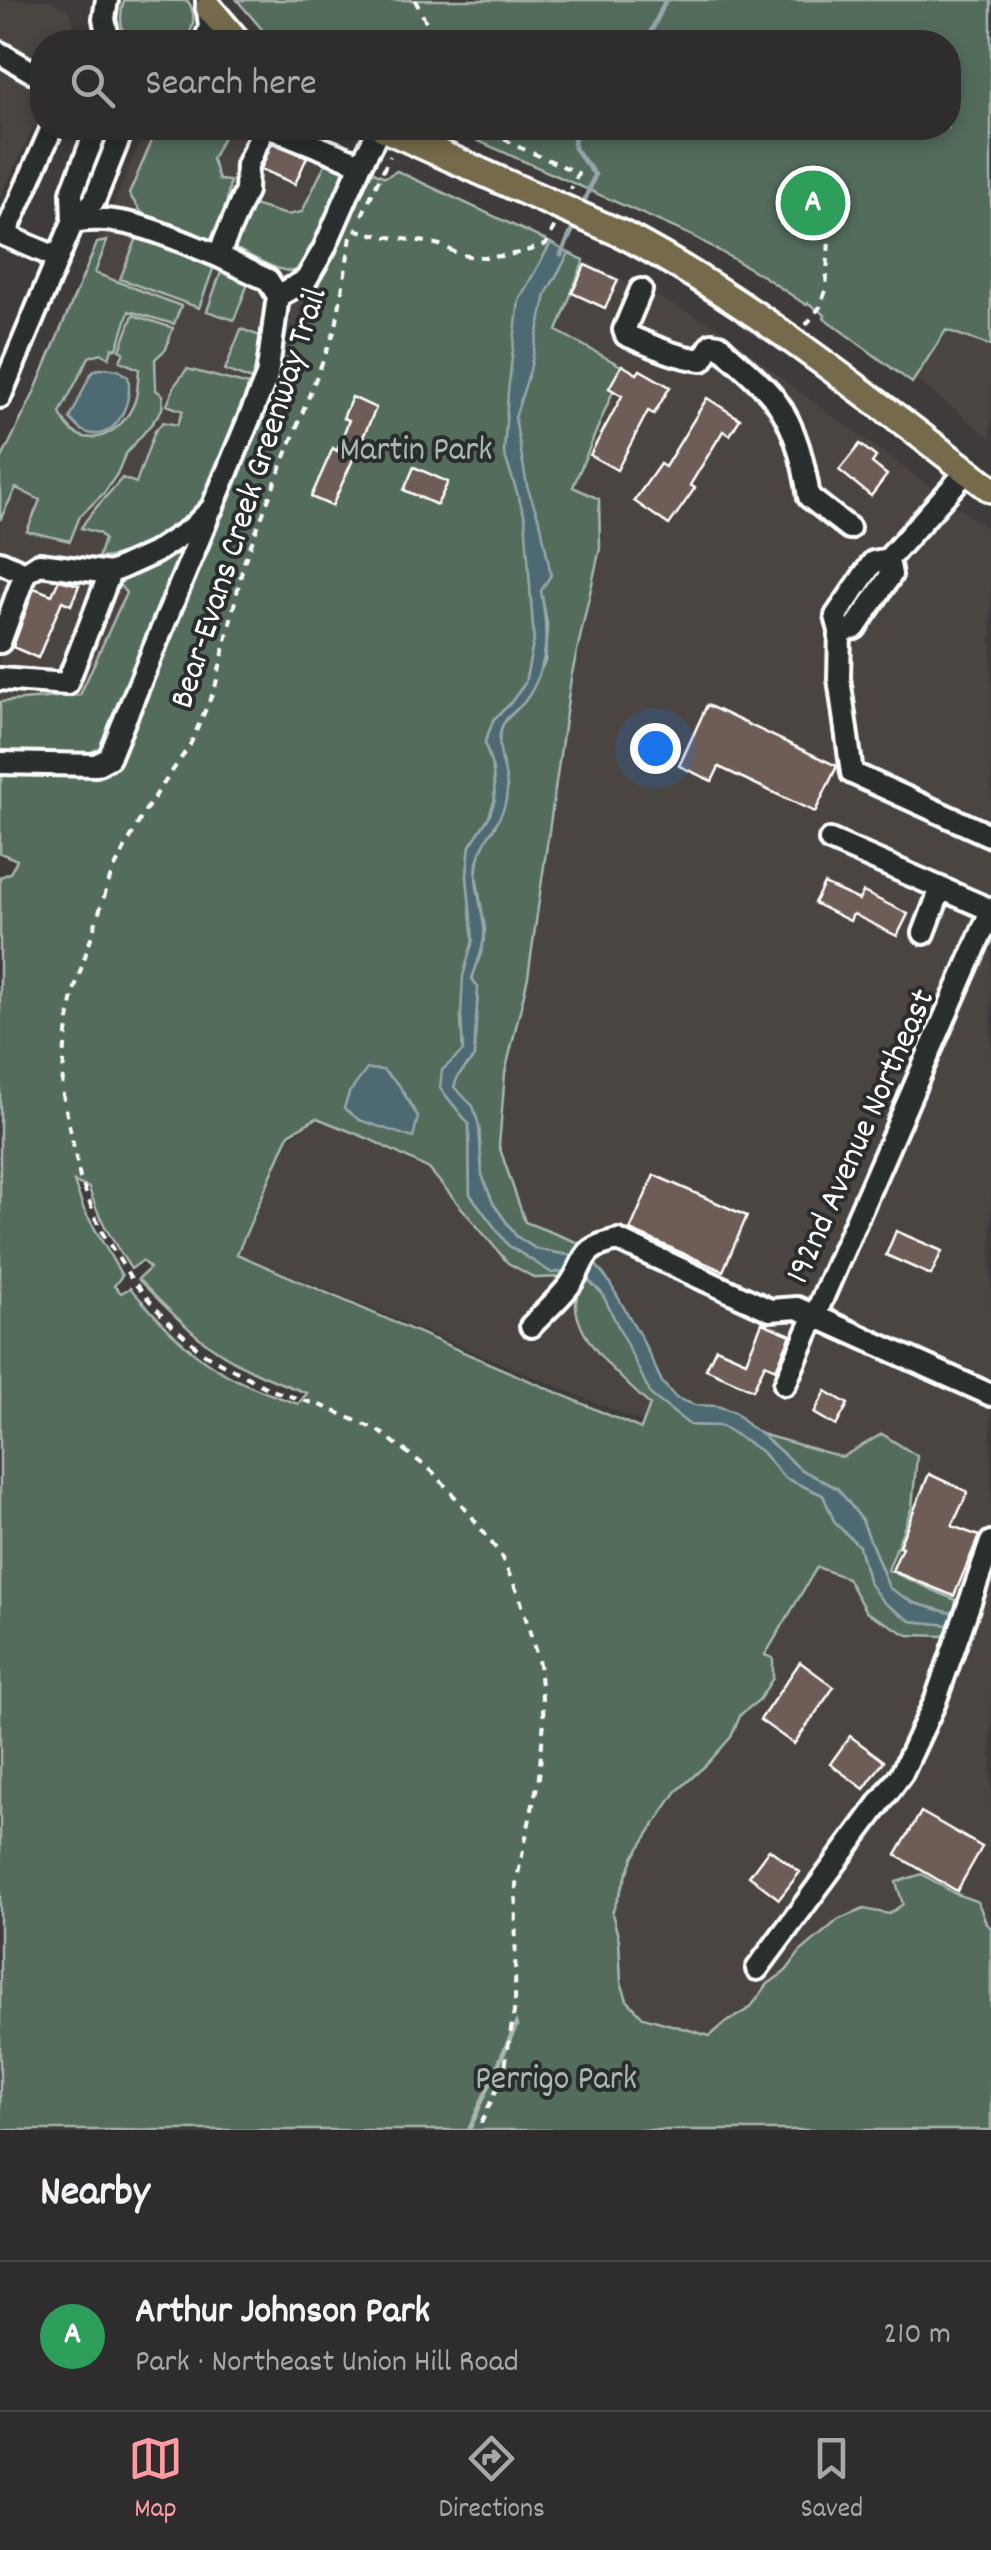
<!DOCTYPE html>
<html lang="en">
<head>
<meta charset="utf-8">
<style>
  :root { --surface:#2e2c2c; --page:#363434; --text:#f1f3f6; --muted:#a7a7a9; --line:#494848; --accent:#ff9aa2 }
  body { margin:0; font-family:Dekko,sans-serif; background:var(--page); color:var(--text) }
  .you { position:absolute; left:655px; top:748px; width:35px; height:35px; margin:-25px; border:8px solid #fff; border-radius:50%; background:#1a73e8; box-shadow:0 0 0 15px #1a73e833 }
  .badge { display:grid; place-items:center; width:65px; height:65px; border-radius:50%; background:var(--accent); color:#fff; font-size:32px; font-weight:700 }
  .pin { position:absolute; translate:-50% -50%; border:5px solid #fff; box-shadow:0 2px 10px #0006 }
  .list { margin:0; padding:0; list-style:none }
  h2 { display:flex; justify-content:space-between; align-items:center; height:130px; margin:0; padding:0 40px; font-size:42px }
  h2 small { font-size:32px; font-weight:400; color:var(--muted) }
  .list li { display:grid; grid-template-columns:65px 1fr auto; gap:30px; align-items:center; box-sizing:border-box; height:150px; padding:0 40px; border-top:2px solid var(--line) }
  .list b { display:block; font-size:38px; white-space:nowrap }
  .list p { margin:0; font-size:32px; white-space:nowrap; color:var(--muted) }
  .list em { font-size:32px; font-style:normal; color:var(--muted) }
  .icon { flex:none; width:55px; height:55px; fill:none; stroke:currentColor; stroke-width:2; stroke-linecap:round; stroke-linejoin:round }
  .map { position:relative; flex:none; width:991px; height:2130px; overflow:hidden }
  .search { position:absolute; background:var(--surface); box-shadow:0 5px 15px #0003; left:30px; right:30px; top:30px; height:110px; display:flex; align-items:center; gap:25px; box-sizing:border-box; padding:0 35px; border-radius:40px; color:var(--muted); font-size:38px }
  .sheet { height:280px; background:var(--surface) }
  nav { display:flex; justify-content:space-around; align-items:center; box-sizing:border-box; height:140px; border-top:2px solid var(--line); background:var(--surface); font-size:28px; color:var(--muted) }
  nav a { display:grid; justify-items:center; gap:5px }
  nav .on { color:var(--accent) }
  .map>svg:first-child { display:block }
</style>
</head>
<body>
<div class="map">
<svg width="991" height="2130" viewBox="0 0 991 2130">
  <rect width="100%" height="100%" fill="#3e3b3a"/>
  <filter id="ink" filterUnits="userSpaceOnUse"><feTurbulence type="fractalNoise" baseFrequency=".01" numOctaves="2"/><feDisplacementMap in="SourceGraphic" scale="20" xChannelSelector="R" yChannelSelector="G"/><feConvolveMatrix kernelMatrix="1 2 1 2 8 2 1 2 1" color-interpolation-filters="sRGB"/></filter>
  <g filter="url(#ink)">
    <!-- built -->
    <path fill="#4c4543" d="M0,0H50L69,11L82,42H42V128H71L67,139L34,126L0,197Z
      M152,128H295L375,162L298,334L269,392L171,621L137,792L0,794V462L33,395L145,130Z
      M584,260L723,330L787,383L991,531V1926L933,1901L719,2056L651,2030L594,1979L602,1888L842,1457L762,1434L749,1467L239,1253L286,1141L317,1118L369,1139L429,1169L508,1263L564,1277L579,1244L525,1222L499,1146L505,1073L528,977L571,678L600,548L573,487L623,367L556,331Z
      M943,325L991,341V438L911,376Z"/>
    <!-- green -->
    <path fill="#526c5b" stroke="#a8b6ad" stroke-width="2.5" fill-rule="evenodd" d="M124,0L188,1C197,15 194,31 183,42H130C118,31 120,14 124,0Z
      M237,0H991V346L946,330L912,383L824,318L825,315L808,303L806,305L763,276L695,237L449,128H948V42H273Z
      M176,128H228L212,159L219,180L230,181L226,207L216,236L203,242L148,222L129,194L154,136Z
      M328,158L347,168C339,190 317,268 293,271C280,273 247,254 234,248L253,205L287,215L302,212Z
      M360,166L385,177L397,171L551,243L519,300L537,332L546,294L569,253L584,260L557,331L623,367L573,487L599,499L600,548L571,678L528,977L505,1073L499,1146L525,1222L579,1243L573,1256L536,1249L516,1236L493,1203L482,1175L479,1126L453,1087L458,1076L474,1057L478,987L472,979L482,949L485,929L476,876L478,859L485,840L495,827L507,788L498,743L503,723L525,701L545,661L547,624L541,591L529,571L534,640L525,683L510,704L494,719L485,742L493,770L495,799L489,817L470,846L467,875L473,943L461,1015L463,1052L453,1061L440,1088L469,1124L470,1194L508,1245L552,1273L567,1271L564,1277L535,1278L508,1263L429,1169L369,1139L317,1118L289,1134L237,1254L641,1429L650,1405C625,1382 577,1341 576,1306C575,1297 582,1285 585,1277L602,1293L652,1395L690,1425L721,1426L761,1451L785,1478L823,1495L835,1523L859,1546L869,1583L911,1621L950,1625L946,1636L908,1635L866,1612L847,1578L817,1567L765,1655L773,1658V1678L759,1700L741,1714L731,1737L708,1763L676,1792L634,1856L612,1913L619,1940L621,1982L627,2000L643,2017L710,2036L725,2023L750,2008L768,1984L786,1971L800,1952L839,1919L864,1909L889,1914L903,1904L896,1882L922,1874L954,1893L978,1902L986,1923L991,1928V2130H470L517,2026L516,2022L468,2130H0V877L10,873L17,860L0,853V784L4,772L98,770L171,622L178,623L282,373ZM74,1182L89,1188C98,1218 114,1243 131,1269L142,1261L150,1268L138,1279C159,1300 179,1321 201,1339C232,1364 271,1380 307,1393L298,1404C269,1394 237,1383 211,1365C180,1345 155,1315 130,1288L121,1293L114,1286L122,1276L84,1210Z
      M139,233L216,261L199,308L120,279Z
      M107,241L95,273L181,306L174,324L129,311L117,349L112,348L109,358L101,353L89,357L60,413C78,456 122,437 135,401C138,392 138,379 139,369L120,361L124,352L120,350L133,315L173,328L166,349L155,359L156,390L163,395L162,409L153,422L125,455L117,474L104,493L80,516L70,541L27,531L40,500L16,488L0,520V462L33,395L97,243Z
      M223,266L249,281L234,320L207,311Z
      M241,329L263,337L252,380L225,370Z
      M187,369L249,385C234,425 222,475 195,509C185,520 170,530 157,538C138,550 120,557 98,558L104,539L99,533L81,528C92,509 109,495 122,478L136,483L155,431L163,422L177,425L183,411L167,405L175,385Z
      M190,540L104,745L84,756H0V702L80,695L126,593L118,583L120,576Z
      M761,1434L842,1457L882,1434L917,1456L912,1507L888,1570L958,1601L954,1614L914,1603L889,1588L862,1520L838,1489L800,1469Z"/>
    <!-- water -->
    <path fill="#4e6b72" stroke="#95a6aa" stroke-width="2.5" d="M551,243L569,253L546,294L530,370L515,418L527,486L541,525L551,575L541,591C548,630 550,667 525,701C517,711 505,716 501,729C495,751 507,768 507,789C507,818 485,833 478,859C472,882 482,904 484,927C486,944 477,963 472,979L478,987L474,1057L458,1076L454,1087L473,1106L479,1126L482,1175L493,1203L516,1236L536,1249L573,1256L567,1271L552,1273L508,1245L470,1194L469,1124L440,1088L442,1070L463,1051L461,1015L463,976L473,940L467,875L470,846L489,817L495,799L493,770L485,742L494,719L510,704L525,683L534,640L525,517L504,453L508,391L519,300Z
      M106,368L118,370L128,377C134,401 114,447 83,431C78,428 75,423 70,419L90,375L95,370Z
      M367,1069L383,1070L399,1085L418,1117L413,1138L359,1120L344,1108L349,1093Z
      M593,1261L608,1280L642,1339L662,1382L676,1398L695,1405L717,1406L735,1412L749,1426L761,1434L800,1469L838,1489L862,1520L889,1588L914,1603L954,1614L950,1625L911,1621L883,1602L869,1583L859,1546L835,1523L823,1495L785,1478L761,1451L722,1426L690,1425L651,1395L602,1293L585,1277Z"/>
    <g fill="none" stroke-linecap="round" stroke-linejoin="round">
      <!-- stream -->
      <path stroke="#95a6aa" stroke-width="5" d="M646,42L666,0
        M575,128L574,148L595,175L581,209
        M561,255L575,224"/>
    </g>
    <!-- building -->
    <path fill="#6e5d57" stroke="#fff" stroke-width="2.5" d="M272,143L307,157L295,184L261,169Z
      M585,265L618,280L605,308L572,293Z
      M622,365L637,374L640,370L670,387L654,414L648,411L617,470L590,455L622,396L609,388Z
      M352,397L376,408L332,506L311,497L333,448L337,451L349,420L343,418Z
      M707,398L740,419L730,435L723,431L690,485L695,488L669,525L634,501L660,464L665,467Z
      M860,444L876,457L872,463L887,475L871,496L839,470Z
      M414,467L448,482L437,505L404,490Z
      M59,580L79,585L71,605L62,601L38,658L13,647L34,588L52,595Z
      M707,705L837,766L815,812L719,767L712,781L679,766Z
      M824,884L859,900L863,892L908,914L897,936L853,914L850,921L814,903Z
      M654,1175L747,1216L723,1271L630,1230Z
      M896,1231L942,1251L931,1275L886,1255Z
      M762,1323L791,1335L776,1369L765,1364L753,1390L706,1369L716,1348L746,1361Z
      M826,1391L848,1404L836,1426L814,1413Z
      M929,1474L968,1492L952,1526L979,1536L954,1596L892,1571L902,1547L899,1546Z
      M800,1662L834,1687L794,1744L760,1720Z
      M850,1736L884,1761L864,1789L830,1764Z
      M921,1812L982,1847L957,1891L896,1855Z
      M769,1849L800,1872L779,1899L749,1876Z"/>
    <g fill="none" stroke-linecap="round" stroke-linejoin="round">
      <defs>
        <path id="minor" d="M107,0L104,19L109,42
          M205,42L210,26L207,1
          M0,53L34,73L42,75
          M271,128L361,164L380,128
          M73,222C124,212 172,238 218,256L246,191L247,165L264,128
          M73,222L72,192L97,128
          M0,233L58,258
          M5,235L52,128
          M641,290L624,330L626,335C650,345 675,357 702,360L712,344L719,345C737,363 760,380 776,401C796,428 804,464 809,497L849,528
          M278,296L306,280L324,249L361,164
          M0,397L73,222L94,201L123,128
          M967,471L888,559L873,562L836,616L840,631L839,678L852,773L991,836
          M0,562L25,573L0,642
          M110,573L154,553L192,528L212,508L267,376L278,296L268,280L218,256
          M840,631L855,628L891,575L888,559
          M0,679L67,684L110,573L39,564L25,573
          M0,763L96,765L109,758L207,519
          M830,840L991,910
          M924,933L941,888
          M531,1326C543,1313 558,1300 569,1286C589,1259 577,1249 618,1240L770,1310L797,1308L991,1395
          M785,1384L991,911
          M757,1969L902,1773L935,1702L991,1542"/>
        <path id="major" d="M209,8L238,42
          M383,128L533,195
          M622,234C755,304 871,399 991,489"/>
      </defs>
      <!-- minor casing -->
      <use href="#minor" stroke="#fff" stroke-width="28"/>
      <!-- major casing -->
      <use href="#major" stroke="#fff" stroke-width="32"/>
      <!-- path -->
      <path stroke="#fff" stroke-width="4" stroke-dasharray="8 8" stroke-linecap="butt" d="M415,0L436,42
        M492,128L512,144L578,173L571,189
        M362,215L390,156
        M355,229C382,239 412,238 440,245C447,247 454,253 461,255C489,260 520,255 546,244L555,225
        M351,237L336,327L244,562L215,688L190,745L143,814L111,875L73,994L65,1047L62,1090L80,1178L100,1229L132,1280L167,1321L206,1355L271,1390L325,1407L379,1431L433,1472L470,1514L500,1554L520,1598L539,1664L544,1720L539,1777L516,1883L515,2005L504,2073L478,2130
        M806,325L820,307L826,290L831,205"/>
      <!-- minor -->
      <use href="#minor" stroke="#2a2d2e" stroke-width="20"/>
      <!-- major -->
      <use href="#major" stroke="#746b4b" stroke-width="25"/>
      <defs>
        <path id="major-bridge" d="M533,195L622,234"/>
      </defs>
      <!-- major-bridge casing -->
      <use href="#major-bridge" stroke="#fff" stroke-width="32" stroke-linecap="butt"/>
      <!-- major-bridge -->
      <use href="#major-bridge" stroke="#746b4b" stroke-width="25"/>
    </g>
  </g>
  <g text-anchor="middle" stroke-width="8" stroke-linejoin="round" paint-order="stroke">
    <!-- park labels -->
    <g font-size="35" fill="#a8b6ad" stroke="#2a2d2e">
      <text x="416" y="459">Martin Park</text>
      <text x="556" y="2088">Perrigo Park</text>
    </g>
    <!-- street labels -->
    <g font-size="35" fill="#fff" stroke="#2a2d2e">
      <text transform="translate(246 497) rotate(-72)" y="12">Bear-Evans Creek Greenway Trail</text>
      <text transform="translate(858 1135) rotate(-66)" y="12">192nd Avenue Northeast</text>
    </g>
  </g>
</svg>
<div class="you"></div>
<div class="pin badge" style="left:813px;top:203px;background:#2e9e5b">A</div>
<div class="search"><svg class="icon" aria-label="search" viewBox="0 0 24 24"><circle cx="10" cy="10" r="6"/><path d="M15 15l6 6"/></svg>Search here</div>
</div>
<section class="sheet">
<h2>Nearby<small></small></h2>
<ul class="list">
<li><span class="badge" style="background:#2e9e5b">A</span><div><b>Arthur Johnson Park</b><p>Park · Northeast Union Hill Road</p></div><em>210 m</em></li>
</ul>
</section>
<nav>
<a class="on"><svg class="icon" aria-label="map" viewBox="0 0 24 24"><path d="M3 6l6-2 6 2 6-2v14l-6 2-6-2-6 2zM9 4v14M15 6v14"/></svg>Map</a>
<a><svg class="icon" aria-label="directions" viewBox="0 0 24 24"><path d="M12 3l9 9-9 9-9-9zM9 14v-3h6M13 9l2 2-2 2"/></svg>Directions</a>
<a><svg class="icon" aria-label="saved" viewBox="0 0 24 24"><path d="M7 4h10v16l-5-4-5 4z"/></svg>Saved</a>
</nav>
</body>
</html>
